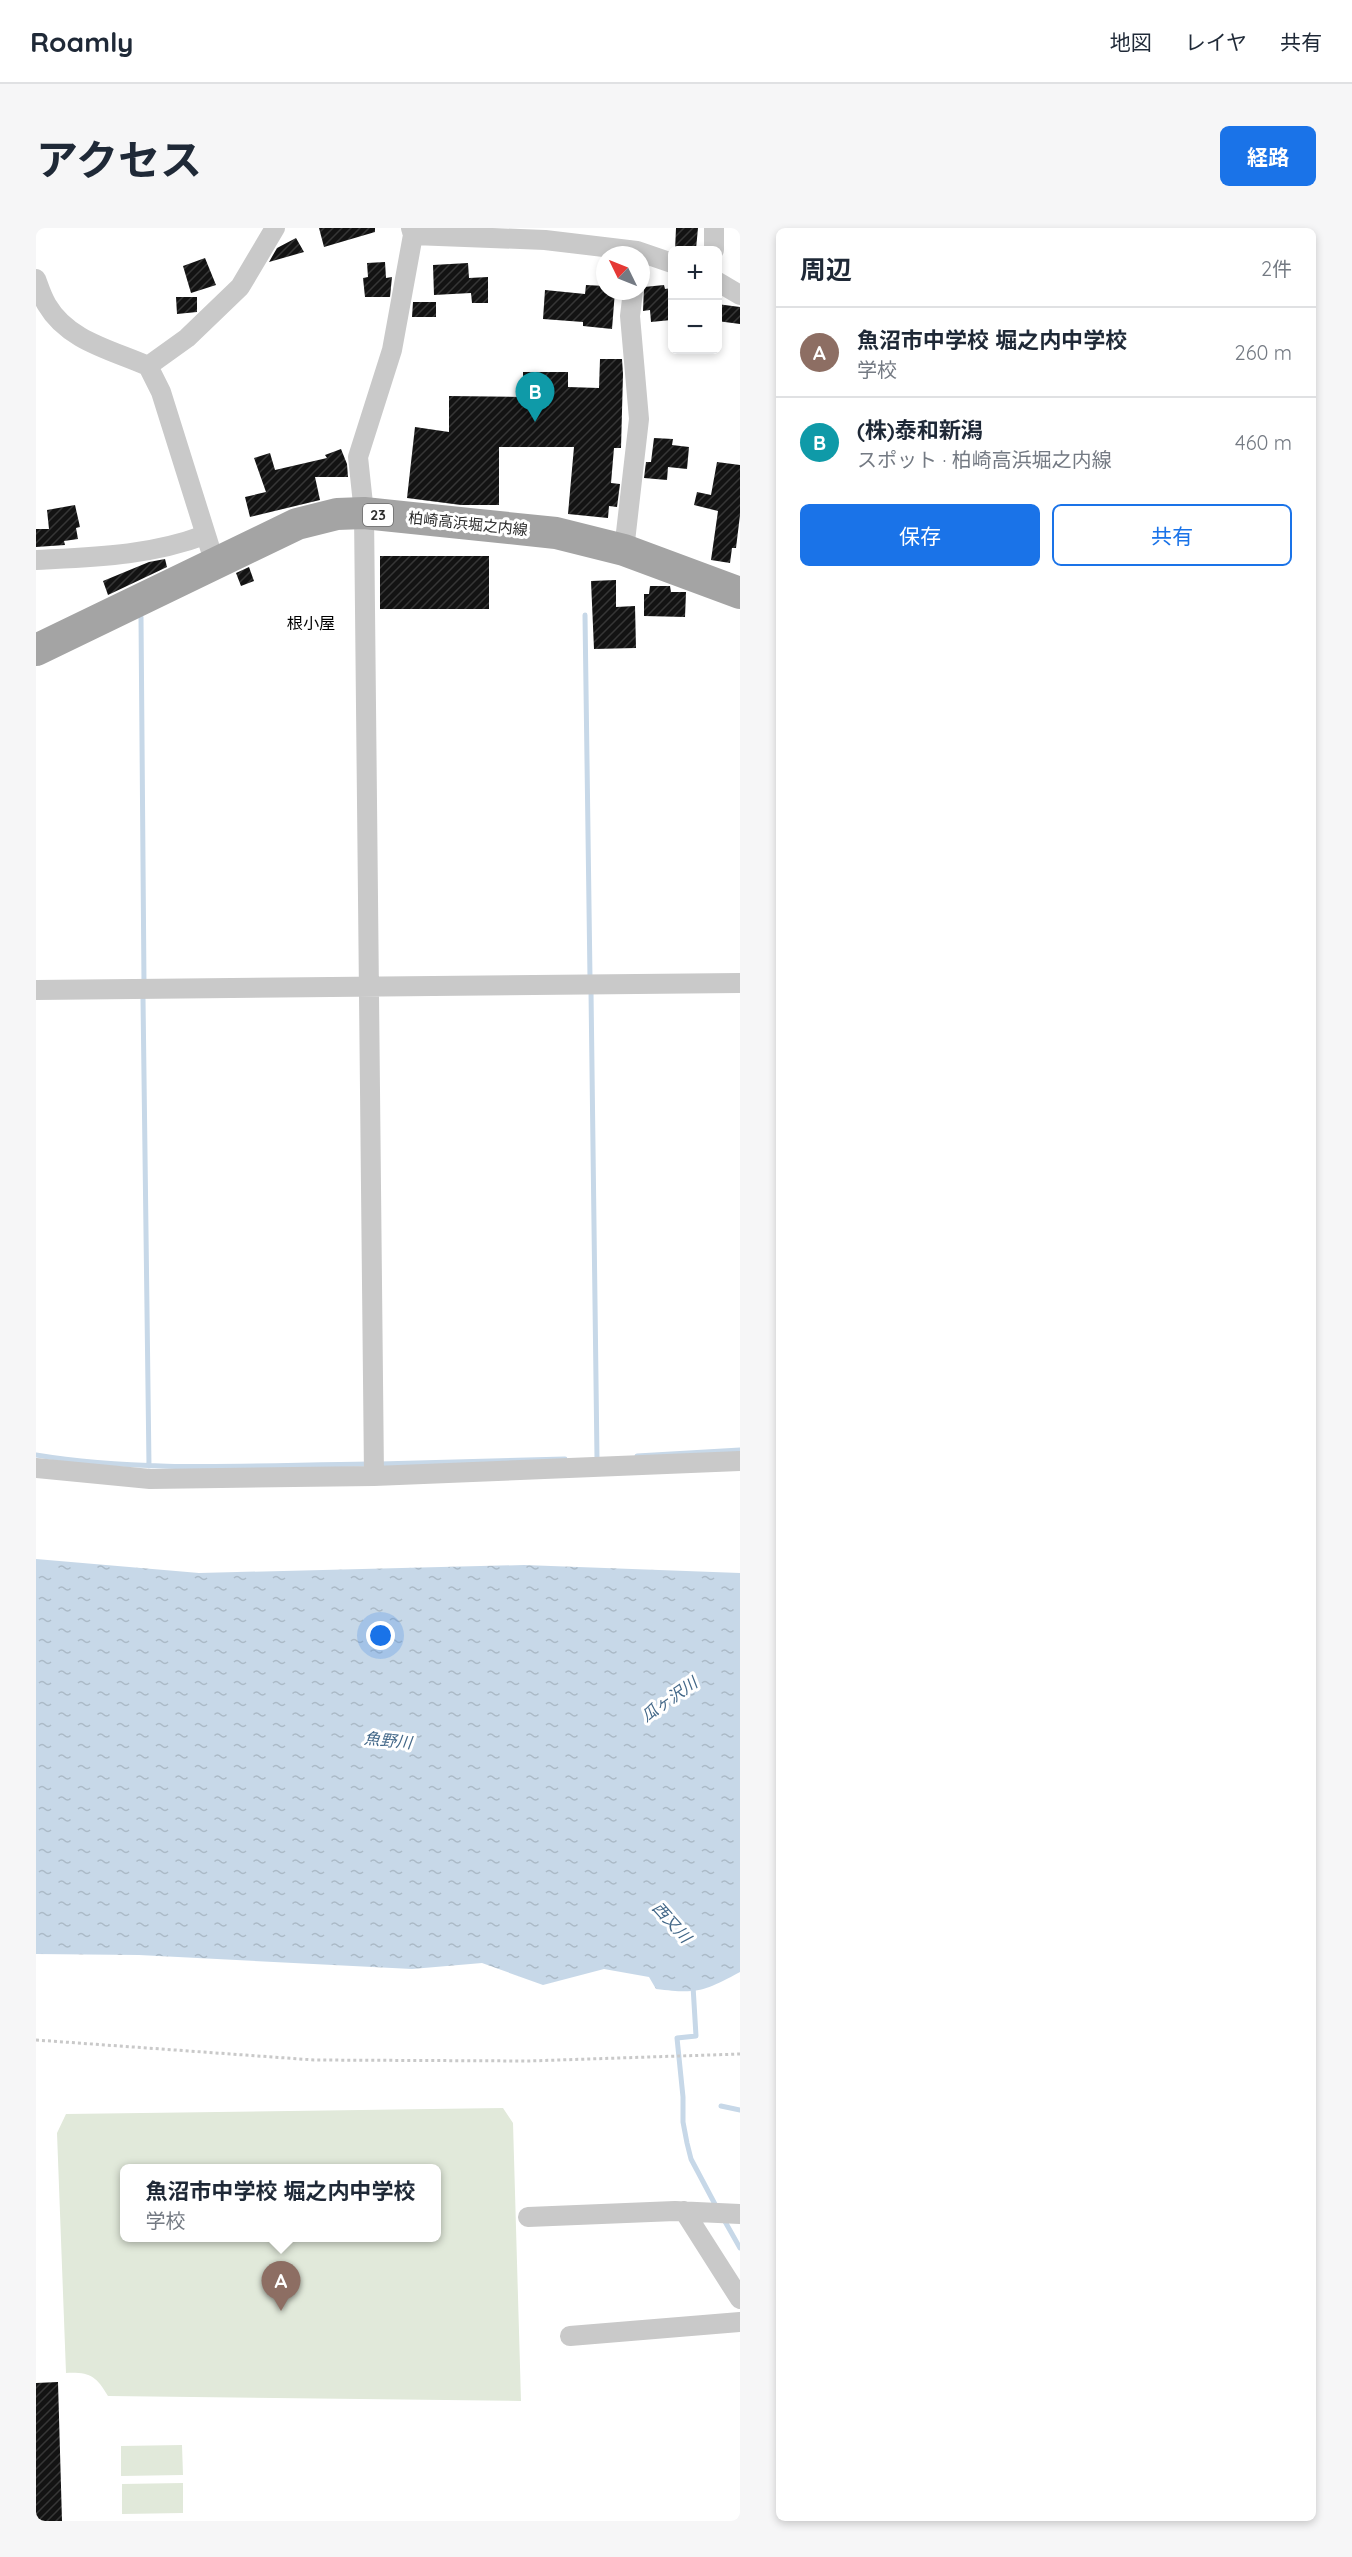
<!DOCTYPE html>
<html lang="ja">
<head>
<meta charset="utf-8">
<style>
  :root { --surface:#fff; --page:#f6f6f7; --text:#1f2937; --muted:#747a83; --line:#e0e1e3; --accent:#1a73e8 }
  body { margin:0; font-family:Quicksand,"Noto Sans JP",sans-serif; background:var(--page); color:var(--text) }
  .controls { position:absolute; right:18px; top:18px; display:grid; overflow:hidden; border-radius:9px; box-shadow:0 3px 9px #0003 }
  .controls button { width:54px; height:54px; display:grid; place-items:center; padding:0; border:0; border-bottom:2px solid var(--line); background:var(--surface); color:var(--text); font:30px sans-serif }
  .compass { position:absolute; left:560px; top:18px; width:54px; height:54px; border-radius:50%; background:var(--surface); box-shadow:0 3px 9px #0003; rotate:313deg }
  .you { position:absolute; left:345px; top:1408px; width:21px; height:21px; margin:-15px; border:4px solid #fff; border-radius:50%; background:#1a73e8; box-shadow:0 0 0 9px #1a73e833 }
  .badge { display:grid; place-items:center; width:39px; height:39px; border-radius:50%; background:var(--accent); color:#fff; font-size:20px; font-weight:700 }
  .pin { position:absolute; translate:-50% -50px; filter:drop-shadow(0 2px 3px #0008) }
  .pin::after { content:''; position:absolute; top:32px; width:21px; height:18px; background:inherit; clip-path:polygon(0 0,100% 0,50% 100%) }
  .popup { position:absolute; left:84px; top:1936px; width:321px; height:78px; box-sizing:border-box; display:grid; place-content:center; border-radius:9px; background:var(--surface); filter:drop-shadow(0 2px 4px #0005); font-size:20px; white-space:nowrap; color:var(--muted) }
  .popup b { font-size:22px; color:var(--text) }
  .popup::after { content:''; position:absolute; left:50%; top:100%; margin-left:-12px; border:12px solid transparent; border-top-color:var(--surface) }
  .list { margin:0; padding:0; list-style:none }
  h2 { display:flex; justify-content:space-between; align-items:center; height:78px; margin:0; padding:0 24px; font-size:26px }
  h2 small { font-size:20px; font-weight:400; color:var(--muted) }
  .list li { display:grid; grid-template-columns:39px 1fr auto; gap:18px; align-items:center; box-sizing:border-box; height:90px; padding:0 24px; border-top:2px solid var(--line) }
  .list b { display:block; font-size:22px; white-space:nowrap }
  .list p { margin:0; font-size:20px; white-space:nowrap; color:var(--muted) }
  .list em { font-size:20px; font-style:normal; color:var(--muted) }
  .actions { display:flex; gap:12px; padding:18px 24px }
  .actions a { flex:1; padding:14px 0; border:2px solid var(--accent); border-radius:9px; text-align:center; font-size:21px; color:var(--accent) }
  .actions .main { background:var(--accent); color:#fff }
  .map { position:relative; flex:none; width:704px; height:2293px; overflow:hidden; border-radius:9px }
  header { display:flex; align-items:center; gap:36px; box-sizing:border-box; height:84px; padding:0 30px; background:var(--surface); border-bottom:2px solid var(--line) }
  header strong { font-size:28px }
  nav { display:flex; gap:33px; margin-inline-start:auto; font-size:21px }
  .intro { display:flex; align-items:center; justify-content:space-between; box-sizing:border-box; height:144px; padding:0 36px }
  h1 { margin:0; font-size:42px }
  .button { padding:15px 27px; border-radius:9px; background:var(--accent); color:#fff; font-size:21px; font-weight:700 }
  main { display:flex; gap:36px; padding:0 36px }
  aside { flex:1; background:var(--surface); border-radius:9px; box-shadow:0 3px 9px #0003 }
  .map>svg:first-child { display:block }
</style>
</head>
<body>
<header>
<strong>Roamly</strong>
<nav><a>地図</a><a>レイヤ</a><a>共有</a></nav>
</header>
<div class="intro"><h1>アクセス</h1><a class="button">経路</a></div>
<main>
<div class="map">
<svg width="704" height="2293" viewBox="0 0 704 2293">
  <defs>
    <pattern id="water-ripples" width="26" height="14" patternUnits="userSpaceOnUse" patternTransform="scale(1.5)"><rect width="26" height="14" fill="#c7d8e8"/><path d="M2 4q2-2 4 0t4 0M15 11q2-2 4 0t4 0" fill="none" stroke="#abbac7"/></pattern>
    <pattern id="building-hatch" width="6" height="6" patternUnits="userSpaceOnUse" patternTransform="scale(1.5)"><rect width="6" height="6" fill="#131313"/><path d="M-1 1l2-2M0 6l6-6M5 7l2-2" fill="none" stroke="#363636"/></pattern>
  </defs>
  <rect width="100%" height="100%" fill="#fff"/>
  <!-- pitch -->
  <path fill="#e1e9da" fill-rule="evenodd" d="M467,1880L477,1895L485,2173L72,2168C60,2148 54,2144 30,2145L21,1905L30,1886ZM89,1940H401V2010H89Z
    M146,2217L147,2247L85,2248V2218Z
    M147,2255V2285L86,2286V2256Z"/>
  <!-- water -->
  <path fill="url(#water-ripples)" d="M0,1331L163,1345L488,1337L704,1345V1744C667,1764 661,1766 620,1761L613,1749L568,1741L507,1757L446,1735L376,1741L103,1727L0,1726Z"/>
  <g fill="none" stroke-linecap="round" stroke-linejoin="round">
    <!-- stream -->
    <path stroke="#c7d8e8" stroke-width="5" d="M549,387L554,750
      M105,389L108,756
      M555,763L561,1230
      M107,770L113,1238
      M0,1227C109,1245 223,1237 333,1236
      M601,1228L704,1222
      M344,1236L529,1231
      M657,1758L660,1808L641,1810L647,1869V1894L651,1915L655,1931L681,1980
      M685,1878L704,1882
      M687,1990L704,2020"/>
  </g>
  <!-- building -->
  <path fill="url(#building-hatch)" d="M283,0H339V4L288,19Z
    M640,0H662L660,21L639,22Z
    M260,10L268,24L233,34L241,20Z
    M169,30L180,57L155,65L147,38Z
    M349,34L350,50L356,49L354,69H329L327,50L332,49L331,35Z
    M432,35L433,50L452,49V75H436L435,65L398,67L397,37Z
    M550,57L569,58V63H579L576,101L547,98V94L507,91L509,62L549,66Z
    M628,57L629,61L636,60L635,92L615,94L614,82L607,83L608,59Z
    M140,69H161V84L141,86Z
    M377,74H400V89H376Z
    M681,76L704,79V96L681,93Z
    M564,131H586L587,146L585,220H578L575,255L584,256L581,279L573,278L572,290L532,286L538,219H463V277H425L371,270L379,199L413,204V168L487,169V144H532V159L563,160Z
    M618,210L637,211L636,217L653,219L651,241L632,239L631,252L608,250L610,234H615Z
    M305,221L311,236L312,249H279L284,272L214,289L209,269L230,264L218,230L234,225L239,242L291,230L289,227Z
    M681,234L704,237V287L700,320H696L694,335L675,332L682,283L658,277L661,264L675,267Z
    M39,277L44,299L40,300L42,311L28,313L29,317L0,319V301H13L11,282Z
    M344,328H453V381H344Z
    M129,331L131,339L72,367L67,353L113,334Z
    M213,339L218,353L205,358L200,345Z
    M580,352V379L599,378L600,420L558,421L555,353Z
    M614,358H634L635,364H650L649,389L608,388V366H613Z
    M22,2154L26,2293H0V2155Z"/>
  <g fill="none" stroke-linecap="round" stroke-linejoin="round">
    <!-- path -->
    <path stroke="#c9c9c9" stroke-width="3" stroke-dasharray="3 3" stroke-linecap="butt" d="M0,1812L278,1832L492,1833L704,1826"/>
    <!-- street -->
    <path stroke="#c9c9c9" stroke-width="20" d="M377,7L509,12L601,23L636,35
      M678,22V0
      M0,51C3,59 6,69 11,77C32,113 76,122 112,138L125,164L179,336
      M682,54L704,67
      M112,138L151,110L204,59L239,0
      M588,322L603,191L594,88L597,63
      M0,332C58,329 113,328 169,307
      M0,762L704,755
      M0,1240L114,1251L338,1248L704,1233
      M338,1248L328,285L322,229L356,122L377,7L375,0
      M648,1983L704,2071
      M492,1989L639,1983L704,1986
      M534,2108L704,2094"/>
    <!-- primary -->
    <path stroke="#a4a4a4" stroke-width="32" d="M0,422L261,296L301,286L328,285L520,305L588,322L704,365"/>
  </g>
  <g text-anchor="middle" stroke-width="6" stroke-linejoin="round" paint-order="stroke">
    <!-- shield labels -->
    <rect fill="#fff" stroke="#6b6b6b" stroke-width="1.5" x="327" y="276" width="30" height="22" rx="4.5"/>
    <g font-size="14" font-weight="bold" fill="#2c2c2c">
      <text x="342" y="292">23</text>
    </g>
    <!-- street labels -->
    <g font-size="15" fill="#2c2c2c" stroke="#fff">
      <text transform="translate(432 296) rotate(6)" y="5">柏崎高浜堀之内線</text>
    </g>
    <!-- neighbourhood labels -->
    <g font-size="16" fill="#000" stroke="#fff">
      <text x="275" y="401">根小屋</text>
    </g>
    <!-- water labels -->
    <g font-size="16" font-style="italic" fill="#416687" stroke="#fff">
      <text transform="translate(633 1471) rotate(-35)" y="6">瓜ヶ沢川</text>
      <text transform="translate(352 1512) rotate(6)" y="6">魚野川</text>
      <text transform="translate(636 1694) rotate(48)" y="6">西又川</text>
    </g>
  </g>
</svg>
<div class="controls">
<button>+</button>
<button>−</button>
</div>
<svg class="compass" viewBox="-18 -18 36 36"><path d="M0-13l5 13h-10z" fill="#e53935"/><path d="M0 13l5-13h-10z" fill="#747a83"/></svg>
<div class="you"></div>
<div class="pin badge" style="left:245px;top:2083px;background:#8d6e63">A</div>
<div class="popup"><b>魚沼市中学校 堀之内中学校</b>学校</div>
<div class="pin badge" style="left:499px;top:194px;background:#0f9aa8">B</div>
</div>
<aside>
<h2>周辺<small>2件</small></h2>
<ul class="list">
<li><span class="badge" style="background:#8d6e63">A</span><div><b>魚沼市中学校 堀之内中学校</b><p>学校</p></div><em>260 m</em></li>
<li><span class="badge" style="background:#0f9aa8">B</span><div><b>(株)泰和新潟</b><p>スポット · 柏崎高浜堀之内線</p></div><em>460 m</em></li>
</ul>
<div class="actions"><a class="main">保存</a><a>共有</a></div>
</aside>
</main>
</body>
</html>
